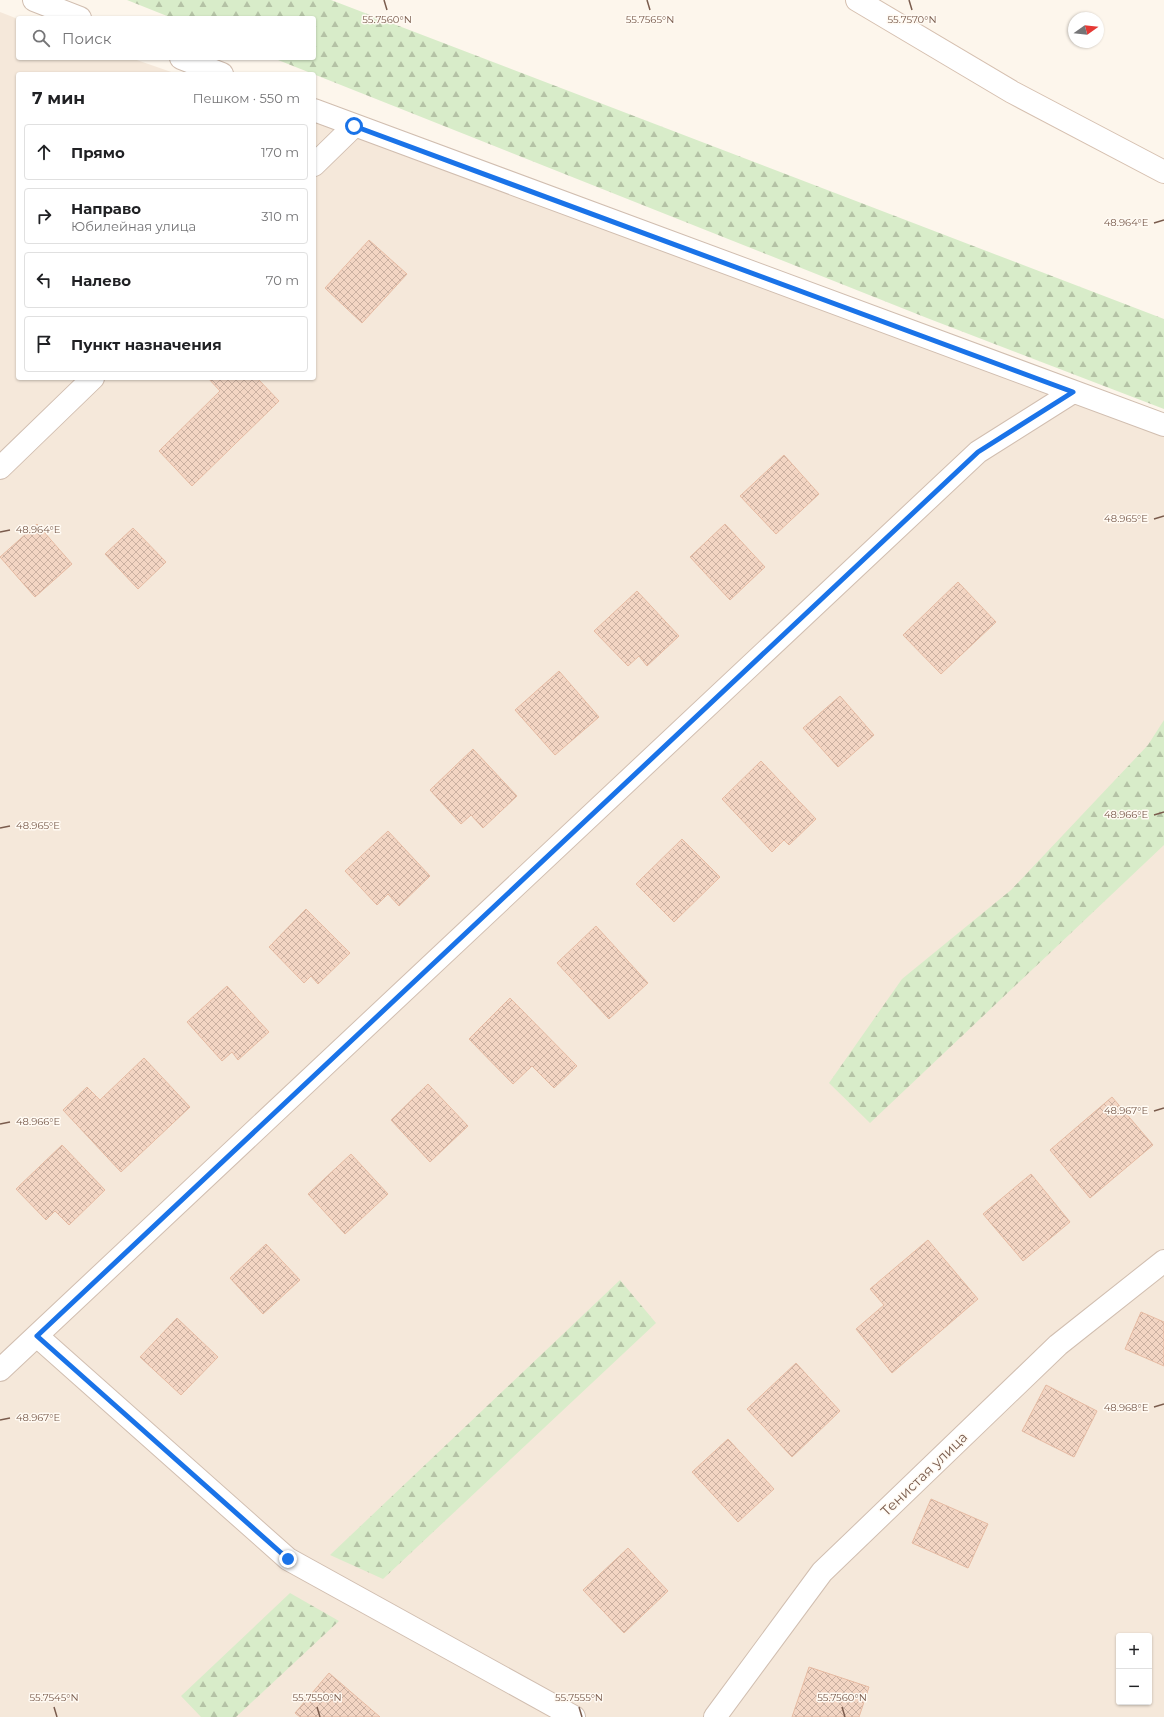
<!DOCTYPE html>
<html lang="ru">
<head>
<meta charset="utf-8">
<style>
  :root { --surface:#fff; --page:#f2f2f2; --text:#202124; --muted:#757577; --line:#e0e0e0 }
  body { margin:0; font-family:Montserrat,sans-serif; background:var(--page); color:var(--text) }
  .controls { position:absolute; right:12px; bottom:12px; display:grid; overflow:hidden; border-radius:4px; box-shadow:0 1px 3px #0004 }
  .controls button { width:36px; height:36px; display:grid; place-items:center; padding:0; border:0; border-bottom:1px solid var(--line); background:var(--surface); color:var(--text); font:20px sans-serif }
  .compass { position:absolute; left:1068px; top:12px; width:36px; height:36px; border-radius:50%; background:var(--surface); box-shadow:0 1px 3px #0004; rotate:75deg }
  .stop { position:absolute; width:12px; height:12px; margin:-9px; border:3px solid #1a73e8; border-radius:50%; background:#fff }
  .stop.end { background:#1a73e8; border-color:#fff; box-shadow:0 1px 4px #0008 }
  .list { margin:0; padding:0; list-style:none }
  h2 { display:flex; justify-content:space-between; align-items:center; height:52px; margin:0; padding:0 16px; font-size:17px }
  h2 small { font-size:13px; font-weight:400; color:var(--muted) }
  .list li { display:grid; grid-template-columns:26px 1fr auto; gap:12px; align-items:center; box-sizing:border-box; height:56px; margin:0 8px 8px; padding:0 8px; border:1px solid var(--line); border-radius:4px }
  .list b { display:block; font-size:15px; white-space:nowrap }
  .list p { margin:0; font-size:13px; white-space:nowrap; color:var(--muted) }
  .list em { font-size:13px; font-style:normal; color:var(--muted) }
  .icon { flex:none; width:22px; height:22px; fill:none; stroke:currentColor; stroke-width:2; stroke-linecap:round; stroke-linejoin:round }
  .map { position:relative; flex:none; width:1164px; height:1717px; overflow:hidden }
  .search { position:absolute; background:var(--surface); box-shadow:0 1px 3px #0004; left:16px; top:16px; width:300px; height:44px; display:flex; align-items:center; gap:10px; box-sizing:border-box; padding:0 14px; border-radius:4px; color:var(--muted); font-size:15px }
  .panel { position:absolute; background:var(--surface); box-shadow:0 1px 3px #0004; left:16px; top:72px; width:300px; height:308px; border-radius:4px }
  .map>svg:first-child { display:block }
</style>
</head>
<body>
<div class="map">
<svg width="1164" height="1717" viewBox="0 0 1164 1717">
  <defs>
    <pattern id="forest-firs" width="22" height="20" patternUnits="userSpaceOnUse"><rect width="22" height="20" fill="#d8ecc9"/><path d="M5 1l3.5 6h-7zM16 11l3.5 6h-7z" fill="#b4c2a5"/></pattern>
    <pattern id="building-cross-hatch" width="8" height="8" patternUnits="userSpaceOnUse"><rect width="8" height="8" fill="#f3d5c3"/><path d="M0 0l8 8M0 8l8-8" fill="none" stroke="#cab0a1"/></pattern>
  </defs>
  <rect width="100%" height="100%" fill="#fdf6ec"/>
  <!-- residential -->
  <path fill="#f5e8da" fill-rule="evenodd" d="M0,12L18,19V58H131L177,74H18V378H314V121L1164,416V1717H0ZM1119,1636H1149V1702H1119Z"/>
  <!-- forest -->
  <path fill="url(#forest-firs)" d="M127,0H331L1164,319V409L927,318L273,58H314V18H172Z
    M1164,720V845L870,1123L829,1083L902,979L1011,890L1148,745Z
    M620,1280L656,1323L383,1579L330,1555Z
    M290,1593L339,1621L236,1717H201L181,1696Z"/>
  <!-- building -->
  <path fill="url(#building-cross-hatch)" stroke="#e6bba3" d="M369,240L407,274L362,323L325,288Z
    M208,378H257L279,401L192,486L159,451L220,391Z
    M784,455L819,494L776,534L740,496Z
    M37,524L72,564L35,597L0,557Z
    M725,524L765,567L730,600L690,557Z
    M133,528L166,562L138,589L105,554Z
    M958,582L996,622L941,674L903,635Z
    M637,591L679,636L647,666L639,656L628,666L594,631Z
    M559,671L599,717L555,755L515,710Z
    M840,696L874,735L838,767L803,728Z
    M473,749L517,796L483,828L471,815L461,824L430,790Z
    M761,761L816,819L789,845L784,840L772,852L722,799Z
    M388,831L430,876L399,906L388,894L377,905L345,871Z
    M682,839L720,877L674,922L636,884Z
    M306,909L350,953L318,984L311,976L304,983L269,947Z
    M596,926L648,983L609,1019L557,963Z
    M227,986L269,1032L238,1060L232,1052L222,1061L187,1022Z
    M510,998L577,1066L554,1088L532,1066L513,1084L469,1039Z
    M144,1058L190,1107L121,1172L63,1110L87,1087L100,1100Z
    M428,1084L468,1126L430,1162L391,1120Z
    M1112,1097L1153,1145L1090,1198L1050,1150Z
    M62,1145L105,1190L69,1225L55,1211L46,1220L16,1189Z
    M351,1154L388,1194L345,1234L308,1194Z
    M1031,1174L1070,1222L1023,1261L983,1214Z
    M928,1240L978,1299L892,1373L856,1329L884,1305L870,1289Z
    M266,1244L300,1280L263,1314L230,1278Z
    M1141,1312L1164,1322V1366L1125,1349Z
    M177,1318L218,1357L181,1395L140,1357Z
    M796,1363L840,1411L792,1457L747,1409Z
    M1046,1385L1097,1411L1074,1457L1022,1431Z
    M728,1439L774,1489L738,1522L692,1472Z
    M931,1499L988,1524L968,1568L912,1543Z
    M628,1548L668,1591L624,1633L583,1590Z
    M809,1667L869,1687L859,1717H792Z
    M329,1673L380,1717H300L295,1713Z"/>
  <g fill="none" stroke-linecap="round" stroke-linejoin="round">
    <defs>
      <path id="street" d="M34,0L80,18
        M181,58L222,74
        M314,110L1164,425
        M314,165L354,126
        M0,468L93,378
        M37,1336L288,1559L574,1717
        M0,1370L978,452L1073,392
        M715,1717L822,1572L1058,1345L1164,1261"/>
      <path id="secondary" d="M857,0L1012,92L1164,172"/>
    </defs>
    <!-- street casing -->
    <use href="#street" stroke="#d1beb0" stroke-width="24"/>
    <!-- secondary casing -->
    <use href="#secondary" stroke="#d6c0b0" stroke-width="24"/>
    <!-- street -->
    <use href="#street" stroke="#fff" stroke-width="22"/>
    <!-- secondary -->
    <use href="#secondary" stroke="#fff" stroke-width="22"/>
  </g>
  <g fill="none" stroke-linecap="round" stroke-linejoin="round">
    <!-- route -->
    <path stroke="#1a73e8" stroke-width="5" d="M288,1559L37,1336L978,452L1073,392L354,126"/>
  </g>
  <!-- ticks -->
  <path fill="none" stroke="#7a5c4d" stroke-width="1.5" d="M384,0L387,10M647,0L650,10M909,0L912,10M1154,223L1164,220M1154,519L1164,516M0,532L10,530M1154,815L1164,812M0,828L10,826M1154,1111L1164,1108M0,1124L10,1122M1154,1407L1164,1404M0,1420L10,1418M54,1707L57,1717M317,1707L320,1717M579,1707L582,1717M842,1707L845,1717"/>
  <g text-anchor="middle" stroke-width="3" stroke-linejoin="round" paint-order="stroke">
    <!-- street labels -->
    <g font-size="14" fill="#7a5c4d" stroke="#fffaf3">
      <text transform="translate(924 1474) rotate(-44)" y="5">Тенистая улица</text>
    </g>
  </g>
  <g font-size="10" text-anchor="middle" fill="#7a5c4d" stroke="#fffaf3" stroke-width="3" stroke-linejoin="round" paint-order="stroke">
    <text x="387" y="23">55.7560°N</text>
    <text x="650" y="23">55.7565°N</text>
    <text x="912" y="23">55.7570°N</text>
    <text x="1126" y="226">48.964°E</text>
    <text x="1126" y="522">48.965°E</text>
    <text x="38" y="533">48.964°E</text>
    <text x="1126" y="818">48.966°E</text>
    <text x="38" y="829">48.965°E</text>
    <text x="1126" y="1114">48.967°E</text>
    <text x="38" y="1125">48.966°E</text>
    <text x="1126" y="1411">48.968°E</text>
    <text x="38" y="1421">48.967°E</text>
    <text x="54" y="1701">55.7545°N</text>
    <text x="317" y="1701">55.7550°N</text>
    <text x="579" y="1701">55.7555°N</text>
    <text x="842" y="1701">55.7560°N</text>
  </g>
</svg>
<div class="controls">
<button>+</button>
<button>−</button>
</div>
<svg class="compass" viewBox="-18 -18 36 36"><path d="M0-13l5 13h-10z" fill="#e53935"/><path d="M0 13l5-13h-10z" fill="#757577"/></svg>
<div class="stop" style="left:354px;top:126px"></div>
<div class="stop end" style="left:288px;top:1559px"></div>
<div class="search"><svg class="icon" aria-label="search" viewBox="0 0 24 24"><circle cx="10" cy="10" r="6"/><path d="M15 15l6 6"/></svg>Поиск</div>
<section class="panel">
<h2>7 мин<small>Пешком · 550 m</small></h2>
<ul class="list">
<li><svg class="icon" aria-label="ahead" viewBox="0 0 24 24"><path d="M12 20V5M6 11l6-6 6 6"/></svg><div><b>Прямо</b></div><em>170 m</em></li>
<li><svg class="icon" aria-label="right" viewBox="0 0 24 24"><path d="M7 20v-9h11M14 6l5 5-5 5"/></svg><div><b>Направо</b><p>Юбилейная улица</p></div><em>310 m</em></li>
<li><svg class="icon" aria-label="left" viewBox="0 0 24 24"><path d="M17 20v-9H6M10 6l-5 5 5 5"/></svg><div><b>Налево</b></div><em>70 m</em></li>
<li><svg class="icon" aria-label="arrive" viewBox="0 0 24 24"><path d="M6 21V4h12l-3 4 3 4H6"/></svg><div><b>Пункт назначения</b></div></li>
</ul>
</section>
</div>
</body>
</html>
